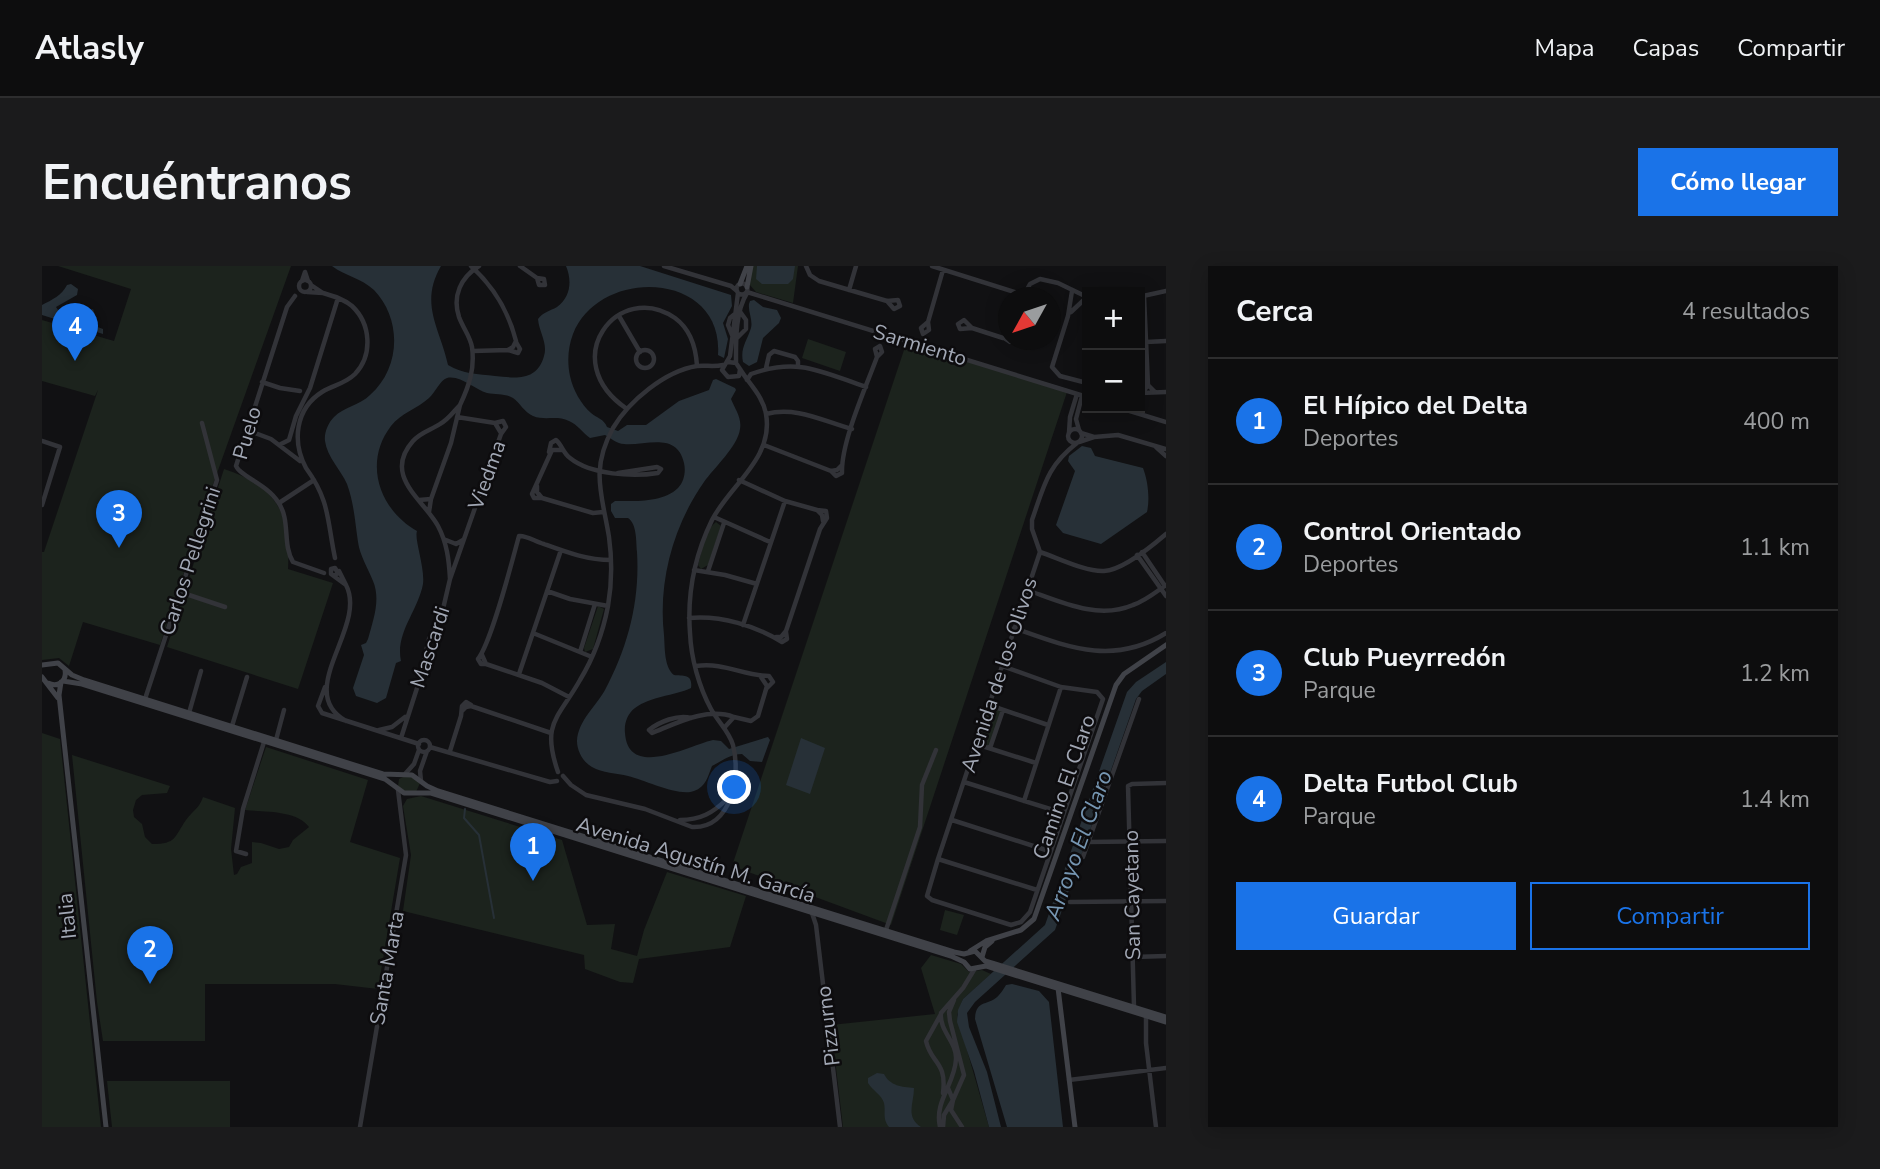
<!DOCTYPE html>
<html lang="es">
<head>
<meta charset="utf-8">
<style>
  :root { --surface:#0d0d0e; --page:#1b1b1c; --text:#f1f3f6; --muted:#9a9c9e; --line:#2d2d2e; --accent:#1a73e8 }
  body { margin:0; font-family:"Nunito Sans",sans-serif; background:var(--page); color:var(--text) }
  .controls { position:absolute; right:21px; top:21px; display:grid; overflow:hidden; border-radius:0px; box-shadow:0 4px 18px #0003 }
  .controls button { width:63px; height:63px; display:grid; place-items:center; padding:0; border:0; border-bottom:2px solid var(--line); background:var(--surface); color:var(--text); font:35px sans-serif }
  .compass { position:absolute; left:956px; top:21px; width:63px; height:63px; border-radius:50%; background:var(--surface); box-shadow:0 4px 18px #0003; rotate:230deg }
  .you { position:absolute; left:693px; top:522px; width:24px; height:24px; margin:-18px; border:5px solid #fff; border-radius:50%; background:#1a73e8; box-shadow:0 0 0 10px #1a73e833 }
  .badge { display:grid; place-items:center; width:46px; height:46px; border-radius:50%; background:var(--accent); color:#fff; font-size:23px; font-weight:700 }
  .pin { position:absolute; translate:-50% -58px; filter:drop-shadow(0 2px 4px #0008) }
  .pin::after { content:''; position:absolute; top:37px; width:24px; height:21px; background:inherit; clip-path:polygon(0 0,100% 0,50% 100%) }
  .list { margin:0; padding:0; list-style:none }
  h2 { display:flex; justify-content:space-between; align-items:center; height:91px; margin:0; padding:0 28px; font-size:30px }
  h2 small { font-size:23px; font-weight:400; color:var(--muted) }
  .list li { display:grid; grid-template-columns:46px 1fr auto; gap:21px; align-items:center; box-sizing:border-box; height:126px; padding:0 28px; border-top:2px solid var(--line) }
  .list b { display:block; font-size:26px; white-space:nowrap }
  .list p { margin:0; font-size:23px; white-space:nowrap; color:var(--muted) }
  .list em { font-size:23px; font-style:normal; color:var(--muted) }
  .actions { display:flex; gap:14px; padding:21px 28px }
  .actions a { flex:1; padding:16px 0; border:2px solid var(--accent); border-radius:0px; text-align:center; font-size:24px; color:var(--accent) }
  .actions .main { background:var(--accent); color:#fff }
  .map { position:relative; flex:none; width:1124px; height:861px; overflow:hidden; border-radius:0px }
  header { display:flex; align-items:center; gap:42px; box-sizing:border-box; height:98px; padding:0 35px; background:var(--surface); border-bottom:2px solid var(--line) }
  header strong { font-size:33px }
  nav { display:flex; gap:38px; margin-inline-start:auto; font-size:24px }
  .intro { display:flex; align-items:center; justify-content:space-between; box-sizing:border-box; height:168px; padding:0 42px }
  h1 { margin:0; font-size:49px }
  .button { padding:18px 32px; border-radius:0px; background:var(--accent); color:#fff; font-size:24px; font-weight:700 }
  main { display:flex; gap:42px; padding:0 42px }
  aside { flex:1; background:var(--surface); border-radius:0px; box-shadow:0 4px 18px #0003 }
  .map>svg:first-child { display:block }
</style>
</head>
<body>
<header>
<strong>Atlasly</strong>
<nav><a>Mapa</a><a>Capas</a><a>Compartir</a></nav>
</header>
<div class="intro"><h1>Encuéntranos</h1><a class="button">Cómo llegar</a></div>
<main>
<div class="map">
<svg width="1124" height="861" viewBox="0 0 1124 861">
  <rect width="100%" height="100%" fill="#111113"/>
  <!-- green -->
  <path fill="#1c231d" d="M16,0H249L169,224L118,379L41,356L27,400L17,392L0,394V286H2L56,124L53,130L0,115V54L72,75L89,23Z
    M711,0H756L751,37L714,26L707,18Z
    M766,73L804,86L798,105L760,92Z
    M865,75L1026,123L849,659L690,600Z
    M182,203C236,221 249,248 246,303L291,317L256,423L125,381Z
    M674,256L679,260L666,299L659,303L656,299C660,285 663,264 674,256Z
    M556,340L562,343L551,383L543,386L542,382Z
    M947,439L961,444L948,482L934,478Z
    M0,467L18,473L59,861H0Z
    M224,481L326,514L308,576L358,592L336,723L293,718H163V775H61L55,736L30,489L128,520L125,527L100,529L94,534L91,544L92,551L100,558L103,571L110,578C135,578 132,571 144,554C151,544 157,543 161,531L193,542L189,583L192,609L195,608L199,601L210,597V576L219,577L237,583L247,581L251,574L267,561C255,544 222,546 203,544Z
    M363,510H369L378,517L374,526H363L356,520L357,513Z
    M379,530L520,574L545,659L573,658L569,683L595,690L602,664L625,606L704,630L688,681L597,693L591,717L578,716L543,703L542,689L361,645L369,589L361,540L365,533Z
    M903,644L922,649L915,669L898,664Z
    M889,689L919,698L927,706L940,704L949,708L921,733L915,749L947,861H801L789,759L893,748L879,702Z
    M65,815H188V861H70Z"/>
  <!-- water -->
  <path fill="#273037" d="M290,0H399C377,38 398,62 406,99C421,108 436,108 453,110C473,112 495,116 502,90C506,77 497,66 496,53C501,46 508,45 515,41C529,31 530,14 524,0H598L689,29L690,40L681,57L686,73L682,92L676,89C682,5 558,0 531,68C526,81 525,96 528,110C531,124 539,138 549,147C555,152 562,153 565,161L576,165L585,159H604L637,135L667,124L671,114L674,113L693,122L694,124L689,133C693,143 700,152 698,163C696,180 672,202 662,216C631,260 616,316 622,369C623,382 622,401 632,409C642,410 651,408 649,422C632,430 609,430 593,442C585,448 582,458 583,467C586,514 648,479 671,474L679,475L687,483L726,471L728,474L720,496L708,495L700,488C688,488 680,495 670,500C666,510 664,521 652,525C637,531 603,514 586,510C575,507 560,507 550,501C541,496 535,485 535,475C536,455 554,440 563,424C586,381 598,335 595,286C594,275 595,258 586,252H573L569,245V238L573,235C592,235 621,237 636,222C642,216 644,206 642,197C635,165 603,180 582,178C575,178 569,172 563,169L548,172C541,167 535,158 527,155C515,149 503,155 491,150C482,146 478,137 471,132C462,127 454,129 445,127C433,124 419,109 405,112C398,114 393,127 387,132C375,143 359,147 349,160C320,198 339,245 375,265C372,273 383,301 381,318C376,345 353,367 359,395L354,397L344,432L335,437L314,430L311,422L322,389L319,379L324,377L326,373C331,354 339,334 331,315C326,302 318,290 316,276C313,256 312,237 305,218C299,204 285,191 283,175C282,167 286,157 292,151C302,141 318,139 328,129C359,102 360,53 332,24C319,12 303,10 290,0Z
    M715,0H753L751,13L746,18H720L714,13Z
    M29,18L36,23L35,29L14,41L24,56L51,43L53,49L50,59L61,63V68L0,49V39C10,34 20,29 25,19Z
    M712,34L721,41L735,44L739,52L737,57L721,72L715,96L707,100L701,96C698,82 705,75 709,62C711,54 706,46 707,38L708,35Z
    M1040,180L1049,182L1053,190L1101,202C1106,215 1108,233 1105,246L1059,278L1021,267L1014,259L1033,205L1026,195L1027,190Z
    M1124,396V408L1100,425L1094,433L1013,664L933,736L925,747L927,761L945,806L959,861H947L932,805L915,756L916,744L921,733L1003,659L1085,426L1094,416Z
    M759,472L783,482L768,528L744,519Z
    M970,718L997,725L1007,736L1021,861H965L933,753C934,732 947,741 957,729C960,726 962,722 964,719Z
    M835,807L842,808C848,820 860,821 872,822C872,837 863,851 879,861H847C840,852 844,847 842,837C840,829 830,824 826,817V812Z"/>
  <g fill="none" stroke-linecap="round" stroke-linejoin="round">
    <!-- stream -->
    <path stroke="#273037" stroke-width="2" d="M423,543L422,552L437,569L452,652"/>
    <!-- street -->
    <path stroke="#323338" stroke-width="4.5" d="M429,0C452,21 466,44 474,75L471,81L466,84L431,85
      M478,0L495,12L502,13L503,19H497L495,12
      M622,0L689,20L695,25
      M764,0L768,9L777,15L845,35L856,34L858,40L852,43L845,35
      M890,0L982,29
      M257 20a6 6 0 1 1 12 0a6 6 0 1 1-12 0Z
      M260,15L263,6L266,15
      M694.5 23a5.5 5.5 0 1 1 11 0a5.5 5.5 0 1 1-11 0Z
      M807,24L814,0
      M1030,25L1026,50L1010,101L1018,110L1045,117
      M265,26L281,27L269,19
      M705,26L1045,131
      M1059,26H1073
      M253,30L245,41L194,200C198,210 226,219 236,236C249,254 240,278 251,296L282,307
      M1101,30L1124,25
      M1102,30L1106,119L1113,126
      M981,31L988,18L998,13L1016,17L1045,31
      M1029,46L1045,31
      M577,50L598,86
      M886,56L879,62L881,68L887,64L886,56L901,4
      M930,62L922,54L916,58L918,63L930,62L961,72L966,70
      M690,69L686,59L688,52L694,47
      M695,72L704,63V54L699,47
      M962,72L968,76L971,74
      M1104,76L1124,75
      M466,84L476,87L478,83L474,76
      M594 93a9 9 0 1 1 18 0a9 9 0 1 1-18 0Z
      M686,96L694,97L698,103L697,110L686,111L680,104L688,90L696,27
      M694,97C694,76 693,46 705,27
      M724,102L727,89L732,85L753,91L756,95V100
      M705,114L709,108C756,91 780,106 824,121
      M220,116L238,122L258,125
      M1099,127L1104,122L1099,30
      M1099,127L1124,126
      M418,139C427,120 433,103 430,81C428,70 421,62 417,51C410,30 419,11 437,0
      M1078,142L1124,156
      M585,143C513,94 577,13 633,52C648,63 654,82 655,100
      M724,148C754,140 781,155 810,163
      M415,151L453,157L459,167
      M1026 170a7 7 0 1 1 14 0a7 7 0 1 1-14 0Z
      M205,164L229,173L258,195
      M1037,164L1034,153L1040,130
      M1027,167L1028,151L1035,128
      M1052,171L1076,169L1124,183
      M0,175L18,181L0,239
      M1037,176L1052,171L1039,167
      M239,178L247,174L254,150L268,122L296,32
      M722,179L789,205L795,204L799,200
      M1114,181L1124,190
      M507,186L509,177L514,174C520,179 521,187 528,192C549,209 591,211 616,207L619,203L615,201L576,207
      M264,202C250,176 253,143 280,126C291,119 303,118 313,108C331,89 329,58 310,40C302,33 291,30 281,27
      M264,202C288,235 285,254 293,292
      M789,205L794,210L800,207C799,176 824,121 835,91L840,86L838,80L833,83L835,91
      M697,214L743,235L775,244L780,249L781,255
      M495,220V226L500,232L551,247L561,246
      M500,232H492L490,228L510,184H520
      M389,233L409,177L418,139C412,145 406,154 398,158C389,164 379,166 371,175C340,210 382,234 396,260C405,277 407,294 408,313L459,168L464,161L461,155L453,157
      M377,234L389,233L387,246
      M237,237L272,214
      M672,251L728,276
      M404,274L414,278L421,274
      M998,286C1016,292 1044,306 1062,305C1081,304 1110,280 1124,268
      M1100,286L1123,320
      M1095,289L1124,330
      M652,304L683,309L715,318
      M666,305L682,257
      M292,310L296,307L293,302L289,303V308L304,319L297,305
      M304,319C326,361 251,425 304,455
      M985,324C1019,336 1056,354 1091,339C1103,335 1114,326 1124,319
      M505,325L528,333L566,340
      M138,326L183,341
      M647,352C679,349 714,360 740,376L745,373L744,366
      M701,359L743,235
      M972,362C1026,381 1071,400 1124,367
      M491,367L550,391
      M734,371H739L744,365L778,263L785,252L784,245L775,244
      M538,386L553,338
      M440,389L444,398L500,417L527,431
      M444,398H439L436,393C450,375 470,295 477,270C484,269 494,276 502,278C524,286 545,294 569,294
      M654,400C683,396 701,410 727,410L731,416L725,422
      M960,400L1019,421L1055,426L1061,433L988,646L979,656L969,659L890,634L885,630L896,593L998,286L990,263V254C1002,220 1005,200 1035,177
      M477,408L519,284
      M283,421L276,440L280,447L377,478
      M103,433L175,214L160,157
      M947,439L1006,459
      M420,445L424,441L429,440L509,467
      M147,447L159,405
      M692,451L709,455L716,450L725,420L719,411
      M649,452C636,448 617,456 607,464L610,467C635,457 665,441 692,451L682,462
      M190,460L205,411
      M337,464L350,461L363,451
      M359,472L376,419L387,373L401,343L408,313
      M234,474L242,444
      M376 480a6 6 0 1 1 12 0a6 6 0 1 1-12 0Z
      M934,478L994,497
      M388,481L508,516L515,515
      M948,482L961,444
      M408,485L419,450L420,440L424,436L429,439
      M516,506C499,457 516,453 538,414C552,391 561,366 566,340C570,317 570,293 567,271C560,228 548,204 571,162C587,135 623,105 655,100C663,99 672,101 681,99
      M363,508L372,498L377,484
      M521,510L529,519L544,529L603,543L650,561C690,563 699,509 691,479C687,465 676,456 669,443C657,421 649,392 648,367C645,328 653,289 670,254C688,219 732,192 724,148C721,130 707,118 698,103
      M379,515L378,505L385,485
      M922,516L1021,547
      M982,535L1019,421
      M638,554C658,554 671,547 685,533
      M910,554L1007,585
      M1046,576L1124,575
      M204,588L194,585L201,543L222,476
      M1041,591L1097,433
      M896,593L995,624
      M1028,636L1124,635
      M770,647L774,659L798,861
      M844,664L878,561L880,519L894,484
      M1091,691L1124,690
      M912,734L907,746L908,755L922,809L911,834L909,844L920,861
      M1092,741L1086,520L1090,518L1124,517
      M899,748L884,775C889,798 905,795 901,827
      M1104,750V777L1114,861
      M1027,814L1124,802
      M318,861L364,589L356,524
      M898,861C892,835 913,818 914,793C915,776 897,765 899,747L921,722L932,704
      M901,861L902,849L911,834L906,822"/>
    <!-- secondary -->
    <path stroke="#404248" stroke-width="5" d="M698,18L705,0
      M705,21L709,0
      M0,399L16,397L30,409L42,414L341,508L370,509L385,520L396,525L912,686L922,688L933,685L943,695L953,698L1124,751
      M0,411L16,432
      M21,415L40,418L343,513L362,527H389L909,690L922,696L928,703L944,700L950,702L1124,756
      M19,416L17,429L64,861
      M6,417C16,422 25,415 23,404
      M928,685L944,675L979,664L992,653L1074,419L1082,408L1124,379
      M940,691L943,681L950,675
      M1016,722L1033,861"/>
  </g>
  <g text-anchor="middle" stroke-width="5" stroke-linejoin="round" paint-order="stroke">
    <!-- street labels -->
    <g font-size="21" fill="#a2a8b5" stroke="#0d0c0e">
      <text transform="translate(878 79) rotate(17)" y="7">Sarmiento</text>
      <text transform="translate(205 167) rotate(-74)" y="7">Puelo</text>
      <text transform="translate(445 209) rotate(-70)" y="7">Viedma</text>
      <text transform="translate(148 295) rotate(-72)" y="7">Carlos Pellegrini</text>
      <text transform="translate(388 381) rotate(-72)" y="7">Mascardi</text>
      <text transform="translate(957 409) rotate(-72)" y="7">Avenida de los Olivos</text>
      <text transform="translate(1022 521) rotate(-71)" y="7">Camino El Claro</text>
      <text transform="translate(654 594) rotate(17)" y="7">Avenida Agustín M. García</text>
      <text transform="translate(1090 629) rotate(-91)" y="7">San Cayetano</text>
      <text transform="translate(25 650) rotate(-96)" y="7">Italia</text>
      <text transform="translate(345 702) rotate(-80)" y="7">Santa Marta</text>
      <text transform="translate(786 760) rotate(-97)" y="7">Pizzurno</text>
    </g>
    <!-- water labels -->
    <g font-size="23" font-style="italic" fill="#7696b2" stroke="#0d0c0e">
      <text transform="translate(1036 579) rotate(-70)" y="8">Arroyo El Claro</text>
    </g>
  </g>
</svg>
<div class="controls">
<button>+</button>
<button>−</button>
</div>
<svg class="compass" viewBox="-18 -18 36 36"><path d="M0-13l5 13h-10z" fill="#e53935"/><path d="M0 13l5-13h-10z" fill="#9a9c9e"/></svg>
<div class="you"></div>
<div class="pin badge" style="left:491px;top:615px">1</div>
<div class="pin badge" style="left:108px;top:718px">2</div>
<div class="pin badge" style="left:77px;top:282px">3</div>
<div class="pin badge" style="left:33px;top:95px">4</div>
</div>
<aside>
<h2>Cerca<small>4 resultados</small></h2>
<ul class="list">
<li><span class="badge">1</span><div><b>El Hípico del Delta</b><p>Deportes</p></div><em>400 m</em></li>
<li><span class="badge">2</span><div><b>Control Orientado</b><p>Deportes</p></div><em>1.1 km</em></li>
<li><span class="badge">3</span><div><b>Club Pueyrredón</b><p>Parque</p></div><em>1.2 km</em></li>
<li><span class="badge">4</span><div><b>Delta Futbol Club</b><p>Parque</p></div><em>1.4 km</em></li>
</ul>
<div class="actions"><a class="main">Guardar</a><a>Compartir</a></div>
</aside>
</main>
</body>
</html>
